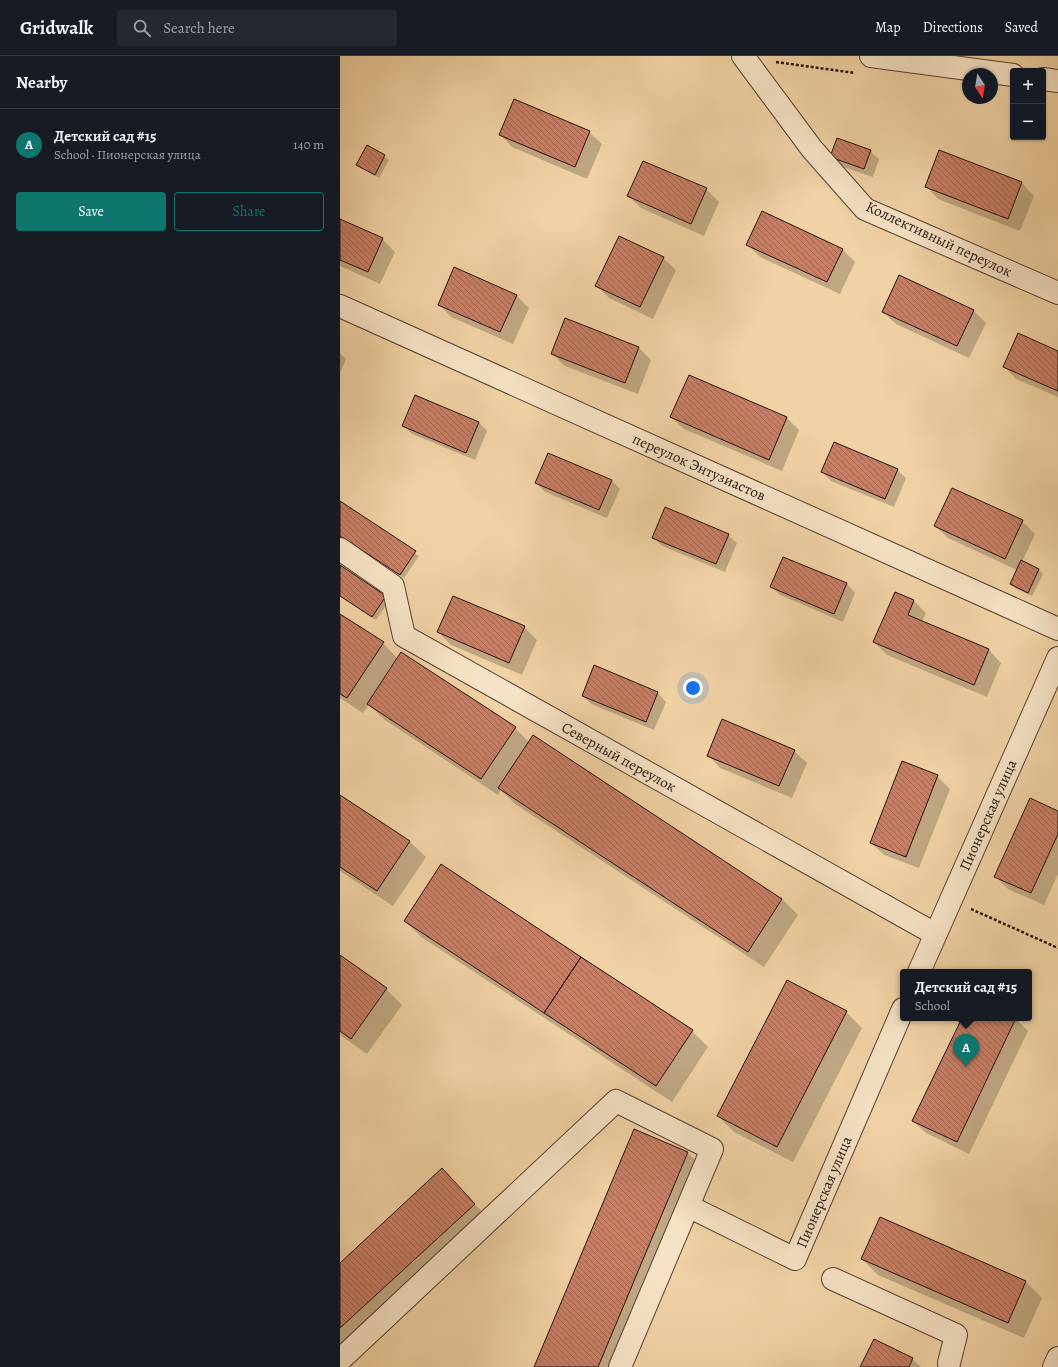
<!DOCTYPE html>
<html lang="en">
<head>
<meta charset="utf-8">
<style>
  :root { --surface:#171b24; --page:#242831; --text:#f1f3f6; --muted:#9ea1a6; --line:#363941; --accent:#0f766e }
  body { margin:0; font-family:Alegreya,serif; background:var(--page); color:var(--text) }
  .controls { position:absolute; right:12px; top:12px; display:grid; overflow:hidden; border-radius:4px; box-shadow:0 1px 3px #0004 }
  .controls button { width:36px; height:36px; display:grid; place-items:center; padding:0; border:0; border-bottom:1px solid var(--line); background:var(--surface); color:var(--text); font:20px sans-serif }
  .compass { position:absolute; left:622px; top:12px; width:36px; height:36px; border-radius:50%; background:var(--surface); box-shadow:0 1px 3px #0004; rotate:168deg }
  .you { position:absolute; left:353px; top:632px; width:14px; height:14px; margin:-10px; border:3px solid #fff; border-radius:50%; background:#1a73e8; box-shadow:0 0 0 6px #1a73e833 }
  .badge { display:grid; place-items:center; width:26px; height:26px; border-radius:50%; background:var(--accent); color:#fff; font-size:13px; font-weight:700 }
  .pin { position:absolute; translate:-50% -33px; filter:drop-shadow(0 1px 2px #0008) }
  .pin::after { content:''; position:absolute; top:21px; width:14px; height:12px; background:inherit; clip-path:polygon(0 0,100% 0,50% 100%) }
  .popup { position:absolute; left:560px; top:913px; width:132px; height:52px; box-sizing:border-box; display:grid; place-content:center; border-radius:4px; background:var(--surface); filter:drop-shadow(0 1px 3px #0005); font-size:13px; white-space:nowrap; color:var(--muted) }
  .popup b { font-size:15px; color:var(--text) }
  .popup::after { content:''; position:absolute; left:50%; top:100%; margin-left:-8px; border:8px solid transparent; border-top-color:var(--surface) }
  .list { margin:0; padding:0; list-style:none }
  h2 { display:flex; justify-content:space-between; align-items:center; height:52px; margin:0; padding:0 16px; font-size:17px }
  h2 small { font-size:13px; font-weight:400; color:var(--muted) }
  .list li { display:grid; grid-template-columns:26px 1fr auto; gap:12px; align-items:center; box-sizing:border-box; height:72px; padding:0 16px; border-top:1px solid var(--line) }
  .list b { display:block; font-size:15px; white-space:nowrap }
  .list p { margin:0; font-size:13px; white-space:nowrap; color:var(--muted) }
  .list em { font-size:13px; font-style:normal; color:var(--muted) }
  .actions { display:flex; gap:8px; padding:12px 16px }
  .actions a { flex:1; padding:9px 0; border:1px solid var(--accent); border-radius:4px; text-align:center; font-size:14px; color:var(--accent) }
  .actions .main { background:var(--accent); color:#fff }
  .icon { flex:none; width:22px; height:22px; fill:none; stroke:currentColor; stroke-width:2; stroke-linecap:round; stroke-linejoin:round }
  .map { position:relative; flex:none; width:718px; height:1311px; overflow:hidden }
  header { display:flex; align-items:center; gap:24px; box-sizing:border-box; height:56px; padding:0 20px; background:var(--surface); border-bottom:1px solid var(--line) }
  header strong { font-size:19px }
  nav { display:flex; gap:22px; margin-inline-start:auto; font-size:14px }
  .search { width:280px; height:36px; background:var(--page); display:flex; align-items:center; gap:10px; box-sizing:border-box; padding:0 14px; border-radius:4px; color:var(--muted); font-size:15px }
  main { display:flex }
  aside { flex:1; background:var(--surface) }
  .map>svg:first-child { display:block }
</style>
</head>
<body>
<header>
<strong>Gridwalk</strong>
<div class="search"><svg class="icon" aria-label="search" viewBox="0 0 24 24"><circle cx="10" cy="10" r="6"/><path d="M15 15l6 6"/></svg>Search here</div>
<nav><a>Map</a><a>Directions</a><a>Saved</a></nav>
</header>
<main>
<aside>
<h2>Nearby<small></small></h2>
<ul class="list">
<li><span class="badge">A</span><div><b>Детский сад #15</b><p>School · Пионерская улица</p></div><em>140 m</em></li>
</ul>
<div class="actions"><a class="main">Save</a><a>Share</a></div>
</aside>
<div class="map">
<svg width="718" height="1311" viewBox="0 0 718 1311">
  <defs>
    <pattern id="building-back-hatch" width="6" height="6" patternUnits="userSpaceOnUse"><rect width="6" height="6" fill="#c97e64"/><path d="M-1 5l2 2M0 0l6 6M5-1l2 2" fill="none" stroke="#a36651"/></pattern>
  </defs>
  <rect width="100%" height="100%" fill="#f1d2a4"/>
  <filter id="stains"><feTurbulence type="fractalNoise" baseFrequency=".005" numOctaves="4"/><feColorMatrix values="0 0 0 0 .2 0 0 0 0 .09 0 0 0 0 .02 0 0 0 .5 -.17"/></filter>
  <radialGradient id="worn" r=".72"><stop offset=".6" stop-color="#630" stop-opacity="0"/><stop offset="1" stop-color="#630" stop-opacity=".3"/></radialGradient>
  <!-- shadow -->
  <path fill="#0003" d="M249,76L262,88L247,123L172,91L160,78Z
    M27,90L49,104L39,122L18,109Z
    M530,95L539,103L533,121L500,110L491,101Z
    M600,95L682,127L694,140L680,175L598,143L586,130Z
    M366,133L379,146L364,180L301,152L288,140Z
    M0,164L42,183L55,196L40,228L0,210Z
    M407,188L502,193L515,206L500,238L420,201Z
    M323,202L336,214L313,263L269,242L257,230Z
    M176,239L189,252L173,288L111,261L99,248Z
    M633,254L646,267L629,302L556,268L543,256Z
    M299,292L311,304L298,338L225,310L212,298Z
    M718,296V341L676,323L664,310Z
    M0,297L6,303L0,317Z
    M349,320L447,362L459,374L442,415L344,373L331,361Z
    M139,367L147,375L135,404L72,378L63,369Z
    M557,414L566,422L554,451L491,425L482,416Z
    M271,424L280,433L267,462L205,436L196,427Z
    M0,446L79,500L64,522L0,480Z
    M682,465L695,478L682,506L699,514L703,518L692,540L675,532L671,528L677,514L608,482L595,470Z
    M388,479L397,487L385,516L322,490L313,481Z
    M444,502L507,528L515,537L503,566L440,539L432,531Z
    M0,510L50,544L36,564L0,540Z
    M573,544L586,557L582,566L649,594L661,607L647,641L547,599L534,586Z
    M0,559L43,587L58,603L175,672L189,686L442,843L458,859L424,911L175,748L161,734L158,739L45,664L29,649L23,657L0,642Z
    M184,571L197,584L182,619L111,589L98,576Z
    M255,611L318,637L326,646L314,674L251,648L243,640Z
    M454,695L467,707L452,742L380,712L368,699Z
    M597,720L610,733L579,812L544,799L531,787Z
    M0,740L69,785L86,801L53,850L0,815Z
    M718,756V818L704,849L668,833L656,821Z
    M65,865L352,975L368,991L332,1046L81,881Z
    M0,900L46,933L62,949L27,998L0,979Z
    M506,956L522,972L453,1106L394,1076L378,1060Z
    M623,962H675L688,975L629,1098L586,1077L573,1065Z
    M295,1074L348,1097L364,1113L280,1311H195Z
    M102,1114L150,1164L0,1303V1208Z
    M540,1162L686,1226L702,1242L684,1282L538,1219L522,1203Z
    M572,1303L581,1311H521Z"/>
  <!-- building -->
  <path fill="url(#building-back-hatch)" stroke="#26120b" d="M174,43L250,75L235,111L159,79Z
    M497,82L531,94L524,113L490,101Z
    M27,89L45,99L35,119L16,109Z
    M599,94L682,126L668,163L585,131Z
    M303,105L367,132L351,168L287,140Z
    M422,155L503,193L487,226L406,189Z
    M0,163L43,182L28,216L0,204Z
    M279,180L324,201L300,251L255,230Z
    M114,211L177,239L160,276L98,249Z
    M559,219L634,254L617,290L542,256Z
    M225,262L299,291L285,327L211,298Z
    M678,277L718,295V335L663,311Z
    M349,319L447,361L429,404L330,361Z
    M75,339L139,366L126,397L62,370Z
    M494,386L558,413L545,443L481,416Z
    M208,397L272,424L259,454L195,427Z
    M612,432L683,464L665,503L594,470Z
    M0,445L76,495L60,519L0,480Z
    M325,451L389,478L376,508L312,482Z
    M443,501L507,527L494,558L430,531Z
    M681,504L699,513L688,537L670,528Z
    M0,509L46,540L32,561L0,540Z
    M555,536L574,544L568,559L649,593L634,629L533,586Z
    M113,540L185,570L169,607L97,576Z
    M0,558L44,586L7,642L0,638Z
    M61,596L176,671L141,723L27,648Z
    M254,609L318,636L306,666L242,640Z
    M382,663L455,694L439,730L367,700Z
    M193,679L442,843L408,896L158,732Z
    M562,705L598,719L566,801L530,787Z
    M0,739L70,785L37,835L0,811Z
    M690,742L718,755V778L691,837L654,821Z
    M101,808L241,901L204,957L64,865Z
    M0,899L47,932L11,983L0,975Z
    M241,901L353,974L316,1030L204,957Z
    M447,924L507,955L437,1091L377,1060Z
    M622,962H676L617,1086L572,1065Z
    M294,1073L348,1096L258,1311H194Z
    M102,1112L135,1148L0,1272V1207Z
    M540,1161L686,1225L668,1267L521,1203Z
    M534,1283L573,1302L569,1311H520Z"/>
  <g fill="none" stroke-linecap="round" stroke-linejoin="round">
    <defs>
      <path id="minor" d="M403,0L472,93L525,153L718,237
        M531,0L673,19
        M703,23L718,25
        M0,250L718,573
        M0,493L53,530L64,580L595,878
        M579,916L718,602
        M493,1223L616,1279L609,1307
        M0,1304L276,1045L372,1093L348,1150
        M280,1311L348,1150L455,1203L563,953
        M714,1311L718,1302"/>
    </defs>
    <!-- minor casing -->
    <use href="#minor" stroke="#594231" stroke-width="24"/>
    <!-- path -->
    <path stroke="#26120b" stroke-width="2.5" stroke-dasharray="3 2" stroke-linecap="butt" d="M436,6L515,17
      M631,853L718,892"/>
    <!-- minor -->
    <use href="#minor" stroke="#f6e2c4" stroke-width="22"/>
  </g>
  <g text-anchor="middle" stroke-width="4" stroke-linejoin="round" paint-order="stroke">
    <!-- street labels -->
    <g font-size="15" fill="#26120b" stroke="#f6e2c4">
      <text transform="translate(599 183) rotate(25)" y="5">Коллективный переулок</text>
      <text transform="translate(359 411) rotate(24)" y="5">переулок Энтузиастов</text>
      <text transform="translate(279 701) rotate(29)" y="5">Северный переулок</text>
      <text transform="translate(648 759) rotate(-66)" y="5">Пионерская улица</text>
      <text transform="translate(484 1136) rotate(-67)" y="5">Пионерская улица</text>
    </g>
  </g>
  <rect width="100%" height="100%" filter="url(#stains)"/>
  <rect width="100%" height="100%" fill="url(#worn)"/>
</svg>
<div class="controls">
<button>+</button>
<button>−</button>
</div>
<svg class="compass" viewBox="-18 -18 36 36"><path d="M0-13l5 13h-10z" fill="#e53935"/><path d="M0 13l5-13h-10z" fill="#9ea1a6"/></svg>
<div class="you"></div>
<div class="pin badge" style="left:626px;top:1011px">A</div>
<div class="popup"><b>Детский сад #15</b>School</div>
</div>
</main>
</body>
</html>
